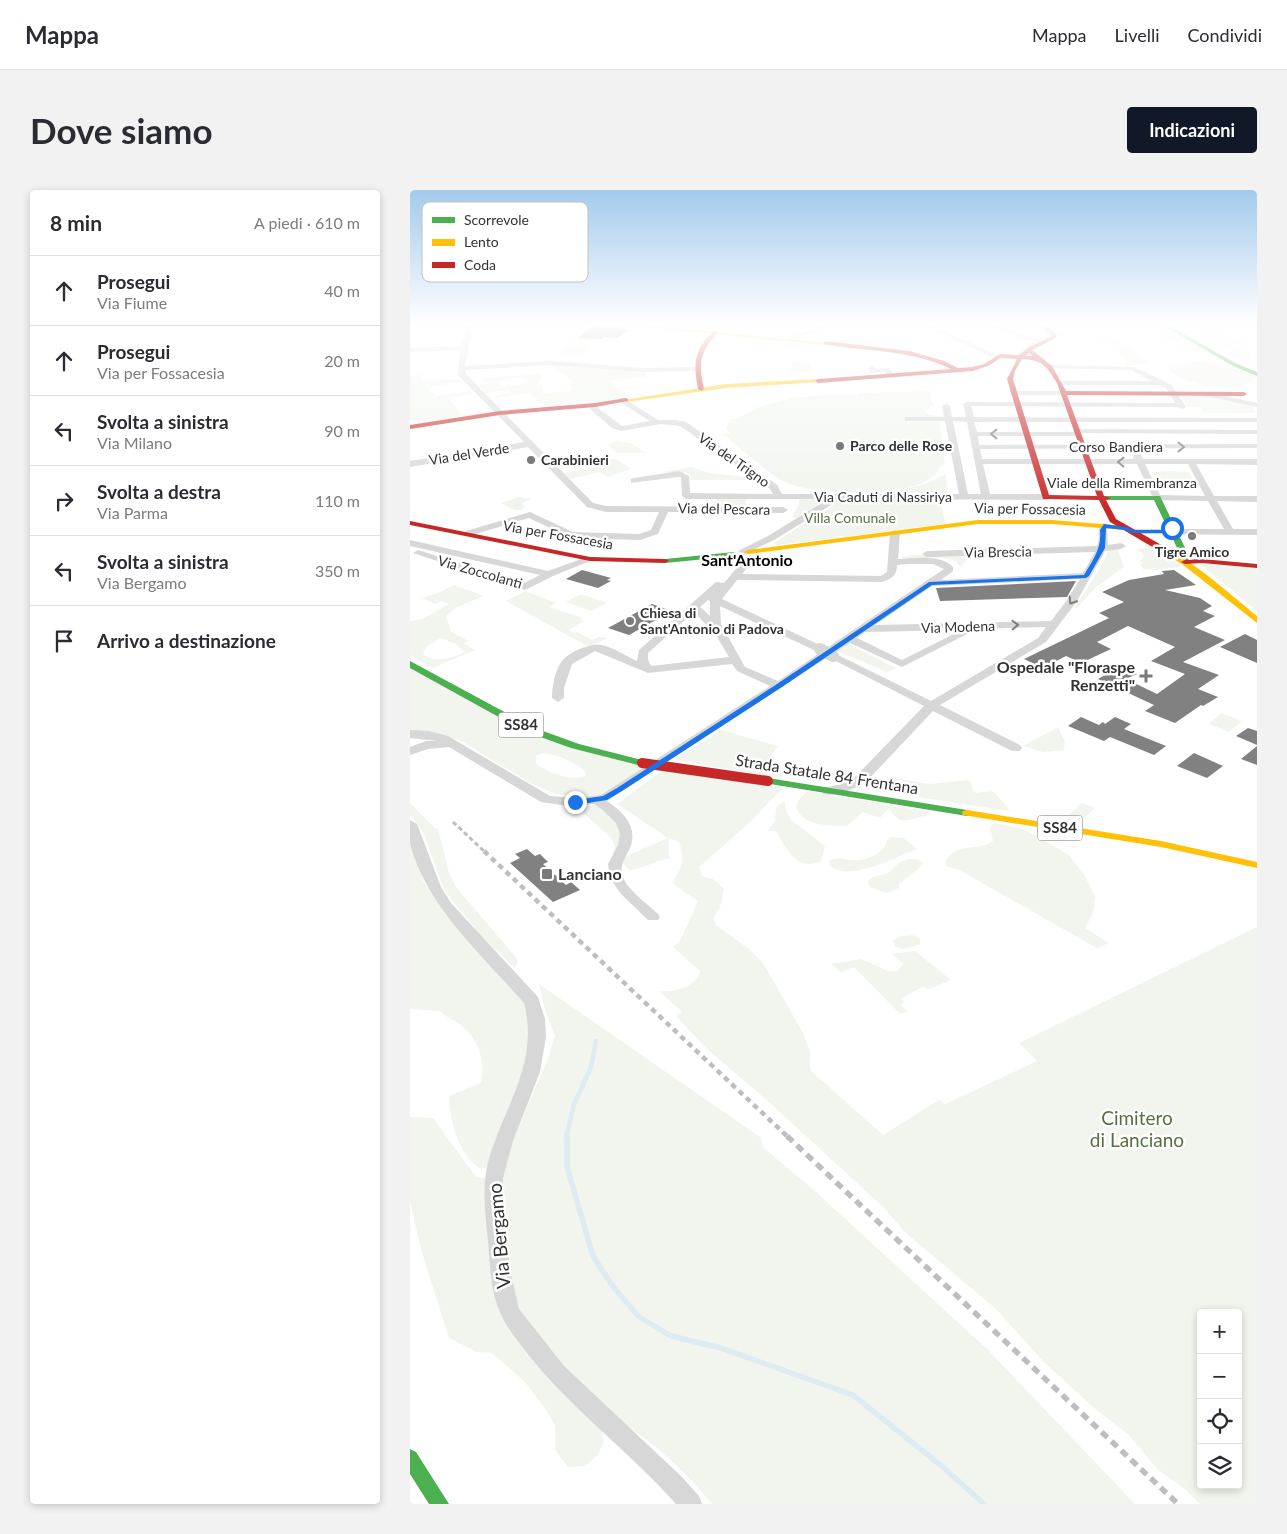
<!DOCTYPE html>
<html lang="it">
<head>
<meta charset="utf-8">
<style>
  :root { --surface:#fff; --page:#f2f2f3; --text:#2b2b33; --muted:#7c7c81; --line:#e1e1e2; --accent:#111827 }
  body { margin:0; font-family:Lato,sans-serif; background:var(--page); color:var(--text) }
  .controls { position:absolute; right:15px; bottom:15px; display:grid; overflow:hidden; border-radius:5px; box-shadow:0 2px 8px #0003 }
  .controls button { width:45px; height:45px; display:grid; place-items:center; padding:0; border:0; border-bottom:1px solid var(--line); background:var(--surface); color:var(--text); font:25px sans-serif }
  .stop { position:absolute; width:15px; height:15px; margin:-11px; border:4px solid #1a73e8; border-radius:50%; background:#fff }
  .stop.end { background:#1a73e8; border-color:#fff; box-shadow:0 1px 5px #0008 }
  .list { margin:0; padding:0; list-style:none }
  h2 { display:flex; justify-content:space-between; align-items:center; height:65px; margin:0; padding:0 20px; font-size:21px }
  h2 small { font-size:16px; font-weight:400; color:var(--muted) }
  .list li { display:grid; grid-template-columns:32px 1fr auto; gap:15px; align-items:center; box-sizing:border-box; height:70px; padding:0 20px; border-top:1px solid var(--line) }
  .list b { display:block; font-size:19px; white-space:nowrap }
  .list p { margin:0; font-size:16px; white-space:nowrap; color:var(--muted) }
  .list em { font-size:16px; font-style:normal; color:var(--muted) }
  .icon { flex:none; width:28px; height:28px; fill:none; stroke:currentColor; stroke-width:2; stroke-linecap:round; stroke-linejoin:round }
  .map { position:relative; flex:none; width:847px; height:1314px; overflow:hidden; border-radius:5px }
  header { display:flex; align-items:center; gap:30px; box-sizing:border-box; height:70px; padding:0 25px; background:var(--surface); border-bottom:1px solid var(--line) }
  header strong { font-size:24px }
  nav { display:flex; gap:28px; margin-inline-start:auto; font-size:18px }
  .intro { display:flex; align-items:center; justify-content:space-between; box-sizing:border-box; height:120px; padding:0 30px }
  h1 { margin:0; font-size:35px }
  .button { padding:12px 22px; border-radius:5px; background:var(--accent); color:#fff; font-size:18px; font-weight:700 }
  main { display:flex; gap:30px; padding:0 30px }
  aside { flex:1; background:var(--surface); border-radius:5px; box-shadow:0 2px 8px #0003 }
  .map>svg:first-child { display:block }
</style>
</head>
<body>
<header>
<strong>Mappa</strong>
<nav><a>Mappa</a><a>Livelli</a><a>Condividi</a></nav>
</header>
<div class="intro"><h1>Dove siamo</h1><a class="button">Indicazioni</a></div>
<main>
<aside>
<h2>8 min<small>A piedi · 610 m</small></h2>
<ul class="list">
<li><svg class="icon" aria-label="ahead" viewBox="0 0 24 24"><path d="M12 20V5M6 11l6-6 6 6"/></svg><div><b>Prosegui</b><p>Via Fiume</p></div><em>40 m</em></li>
<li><svg class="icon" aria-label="ahead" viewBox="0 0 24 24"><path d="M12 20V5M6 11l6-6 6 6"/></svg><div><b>Prosegui</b><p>Via per Fossacesia</p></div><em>20 m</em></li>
<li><svg class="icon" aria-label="left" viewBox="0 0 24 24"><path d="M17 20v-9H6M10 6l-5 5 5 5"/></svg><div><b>Svolta a sinistra</b><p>Via Milano</p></div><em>90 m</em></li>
<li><svg class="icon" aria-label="right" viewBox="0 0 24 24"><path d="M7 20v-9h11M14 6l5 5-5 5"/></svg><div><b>Svolta a destra</b><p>Via Parma</p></div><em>110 m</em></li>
<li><svg class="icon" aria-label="left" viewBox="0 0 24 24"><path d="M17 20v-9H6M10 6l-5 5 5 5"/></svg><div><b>Svolta a sinistra</b><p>Via Bergamo</p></div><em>350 m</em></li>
<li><svg class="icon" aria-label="arrive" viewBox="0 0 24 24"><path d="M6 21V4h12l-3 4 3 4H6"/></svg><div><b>Arrivo a destinazione</b></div></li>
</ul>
</aside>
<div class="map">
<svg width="847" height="1314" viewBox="0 0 847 1314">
  <rect width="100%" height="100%" fill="#fff"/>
  <!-- green -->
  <path fill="#f1f5ed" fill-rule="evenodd" d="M98,135H123L124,146L100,144Z
    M448,135H480L505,144L493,145L496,144L475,137L455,142L431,137Z
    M638,135H669C680,152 702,143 717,154C724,160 730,167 739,171L736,174L718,175L715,171L716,170L706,159L710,157L706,154L663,143L649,146Z
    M757,139L790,158V160L757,164L779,159L738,141Z
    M795,139L845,154H828V156H831L832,160L840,162L842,165L838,167L845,171C836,171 825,169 817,164H822L819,161H823C817,157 814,157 808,155C801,153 790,144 778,141Z
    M165,148L191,150L169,166L151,165L153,156Z
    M389,171L400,173L401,179L406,181L379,182V180L383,172Z
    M786,171L800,172L845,185L846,188C829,205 776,196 760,181V177Z
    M144,174L236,182V187L197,191L221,206L192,212L135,217L120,203L85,208L84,206L102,203L99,200L76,203L69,195L88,192L93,197L118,193L112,187L76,193L71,188L131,184L132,188L128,191L132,195L133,203L162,201L160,194L166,193L141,176Z
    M13,185L12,190L48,189L52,192L20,197V201L24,204L22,207L60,201L63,204L38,208L52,225L80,221L82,223L7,234L0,229V186Z
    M521,201V209L524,216H520V220L514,218L517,224L529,226L535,275H531C519,312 409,305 380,294C354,283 335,260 312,244L320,243L316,238L321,229H327L348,217L383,208L412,205H448L449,203Z
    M771,206H799L842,216L847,223H794L790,217H778Z
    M205,251L221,253L236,263H206L198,254Z
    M199,269H206L221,279L198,287L189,282L160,289L154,283L185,278L180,272Z
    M281,277L300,283L345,288L350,290H280L281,286L277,283L251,282Z
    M760,281L779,282L784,292L748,293L742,282Z
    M536,284L537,303H478L515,294Z
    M110,307L122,309L112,313L115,318C105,323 100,318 91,313Z
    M308,307H337L335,317H306Z
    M418,308L386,328L382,327L389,314V309Z
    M433,309H531L535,334L368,355L364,353Z
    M735,353L772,376L748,380L733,379L730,374L734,372H729L735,365L726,359H735Z
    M700,357H707L714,377L686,397L668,417L664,419L693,373Z
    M504,365H550L557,369L551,377L543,370L533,368L493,369L491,367Z
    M789,373L847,379V421Z
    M44,395L74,406L47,417L36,426L41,442L59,451L53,453L65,460L23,478L0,465V431L12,429L39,414L32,411L25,414L12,408L28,403ZM31,448L46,454L55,462C42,468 25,474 13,464L17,456Z
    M115,401L146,413L139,417L173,428L170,430L174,431L159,440L164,443L167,442L182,450L189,447L197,448L179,457L96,411Z
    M171,404L197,413L182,421L156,412Z
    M438,454L486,478L477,482L427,461Z
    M0,478L105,534L241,578L199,603L186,607L146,604L122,594L53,552L33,545L0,542ZM133,563C149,565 163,571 175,581L176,586C158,591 141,583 126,574V566Z
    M811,523L832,531L819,542L799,534Z
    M648,537L655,552L654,560L633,562L613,556Z
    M311,540L368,556L353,577L376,581L371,588L264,570Z
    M253,580L373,598L338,634L289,677L292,686L303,689L314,699L310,717L303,729L306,735L340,760L353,773L393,843L400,861V880L473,945L529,910L535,914L627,871L609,853L847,737V1314H790L776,1300L747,1279L719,1245L684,1218L633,1171L586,1119L497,1044L473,1017L360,913L296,858L266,826L272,822L249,801C265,802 276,799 288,788L290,781L263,757L270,751L288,711L267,697L263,692C272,677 275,668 269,652L259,648V668L220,681L211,671L214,667L258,648L207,614ZM791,1123H828V1295H791Z
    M484,588L520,594L558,590L561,593L563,600L566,603L582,601C586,603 598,618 600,621L468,601L472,592Z
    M397,601L521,622C516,627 512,626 506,628C491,632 488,632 479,618L470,628L453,622L437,636C419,636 395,637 386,618L388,611Z
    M375,612L376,621L381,630L415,656L411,671C387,682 376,659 366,641H357L365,631C366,621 364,615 375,612Z
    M0,613L26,639L28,638L39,683L46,697L108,770L105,778L71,746L34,700L14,644L0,625Z
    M672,613L685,618L670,632L654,629Z
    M186,615C197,618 215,637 213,649C211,655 205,662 202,668L205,656L200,647L168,618Z
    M584,633L614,639L659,665L675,686L685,707L683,723L675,738L699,753L687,758L549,680L536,676L535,672C547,650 567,663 583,651L580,638Z
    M481,647L494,648L507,659C487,667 438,693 419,675V671C428,665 436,671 446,670C458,670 476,662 477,650Z
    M0,649L13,691L49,736L122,816L125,862L78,977L71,979C48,965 40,932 39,906L71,893C76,874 69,849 52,836C45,830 36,828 30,821L0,819Z
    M498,669H508L513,673L508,679L489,694V698L476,703L460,697L458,691C464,684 471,687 478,683C487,678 483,674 498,669Z
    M503,745L510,749V754L494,759L485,757L483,750L492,746Z
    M505,761L541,790L519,799L512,797L491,808L494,812L490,815L498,821L490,824L444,777L431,782L421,774L451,769L478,781H487L494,774L481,764Z
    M129,794L350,947L354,958L406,1002L578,1160L725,1314H302C271,1278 243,1250 201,1227L190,1230L194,1251L188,1265L175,1276L158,1277L145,1260V1235L135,1218L114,1191L82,1163L67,1162L39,1148L12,1063L0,1011V927L23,928L66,987L75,988L79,986L104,948L138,868L145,846L135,820Z"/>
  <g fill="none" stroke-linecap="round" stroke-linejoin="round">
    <!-- stream-far1 -->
    <path stroke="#ddebf3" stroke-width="4.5" d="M156,948L164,914L181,877L186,851"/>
    <!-- stream -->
    <path stroke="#ddebf3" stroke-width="5.5" d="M157,946V977L183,1066L201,1094L229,1127L261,1146L311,1158L443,1205L533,1277L574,1314"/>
  </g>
  <!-- building -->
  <path fill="#818181" d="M183,135L211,137L219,140L207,148L194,147L191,149L168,148Z
    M172,380L201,388L197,390L201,391L188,398L156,389Z
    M764,380L786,395L755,400L790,408L802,416L793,421L805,426L784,437L815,450L773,472L809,485L788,499L808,507L793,516L791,515L765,533L735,521L744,515L688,489L711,476L727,484L716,489L747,504L775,484L741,471L765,457L718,436L687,452L701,459L671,473L656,466L633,478L614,469L699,428L689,423L714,412L692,402L719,390L754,384L752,381Z
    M666,391L657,407L530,411L526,398Z
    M242,414L262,421L219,445L198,438Z
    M835,444L847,450V473L810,457Z
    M671,527L689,535L693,532L695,534L705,527L721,534L714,539L756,556L744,565L700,547L694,551L658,536Z
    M838,538L847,541V555L826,546Z
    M847,556V575L831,569Z
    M784,563L813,576L797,588L767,576Z
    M117,659L125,666L130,664L138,672L133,674L156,695L161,692L170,700L143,712L100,673L110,668L105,664Z"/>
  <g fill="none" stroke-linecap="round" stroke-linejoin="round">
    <!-- street -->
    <path fill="#d7d7d7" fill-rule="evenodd" d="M57,135H63L55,176L141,171L233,178L289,177L290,179L286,181L233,182L141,175L55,180L56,184L183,313L196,316L373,317L378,320L373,323L258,322L248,344L230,350L161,348L119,328L62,345H56V341L120,322L163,342L229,344L241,340L249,322H196L177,317L118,257L0,277V271L114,252L48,185L50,160L0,162V158L51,156Z
      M414,135H425L382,149L377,148Z
      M522,135L588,166L589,167L584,168L515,136Z
      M571,135H582L635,152L630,153Z
      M462,175L466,179L479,178L486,186L482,188L474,182L461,183L458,177Z
      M640,175L724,177L762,195L776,217L772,219L768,217L561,216L564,227L847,228V232H564L567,242H663L667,239L847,240V244L672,243L668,246H568L569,255L847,254V258L570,259L572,269H724L723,266L727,264H730L733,269H847V275L786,274L804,306H847V312L807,311L823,339H847V345L720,344L718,342L723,339H814L798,311L744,310L727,274H573L580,304H636L640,307L636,310L431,309L364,350L333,365L328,362L330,360L358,346L418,309H276L272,306L271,287H268L221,293V289L224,288L269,281L279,286L280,303L363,304L360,299L270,236L251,234L211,241L202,238L180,219L182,213H188V218L212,236L240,231L210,212V208H213L248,230H266L276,232L367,295L372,304H549L535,231H495V227H534L532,216L536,214L540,216L542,227H556L553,214L557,212L765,213L756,198L750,195H650L646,193L650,191H741L721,180L638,178V176ZM543,231L557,232L571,304H558ZM735,274H778L795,306L750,305Z
      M600,201H653L657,203L653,205H600Z
      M795,202L847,213V217L795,206Z
      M694,333L699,336L697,340L698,355L711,353L716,356L711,359L695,361L667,411L636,452L530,515L610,555L612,558L610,561H602L523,521L454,594C442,599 426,607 413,604L412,601L413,598L432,594L444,588L514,516L418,467L197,611C216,624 230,640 218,662C215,668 210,676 212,684C216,700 237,713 248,724L250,727L248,730H238L211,704L200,688L198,674L208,655L210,644L206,633L193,620L184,614L158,616L131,612L39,557L18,559L0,565V557L16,551H27L0,548V540L19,541L38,546L140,606L166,608L191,605L360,496L327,481L322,474L238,483L185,461L162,474L154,498V508L148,512L142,508C142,497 145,480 152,471C159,462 180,453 191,455C203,457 216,466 227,471L229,460L306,392L314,393L336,367H342L344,369L332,384L471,386L477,382L480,343L485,340L490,343L488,369C505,368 531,364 543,377V381L531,390L673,383L685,362L517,367L512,364L517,361L687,356C691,348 686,342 691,334ZM497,374H523L534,379L415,459L414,457L312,409L327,390L472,392C482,389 487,385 487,375ZM670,389L657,410L641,431L465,435L522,396ZM298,410L300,411V426L290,417ZM310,416L406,461L411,462L368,491L335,477L311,434ZM284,422L306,445L319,467L241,476L238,470V463ZM636,437L628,448L521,511L424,463L440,453L492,477L567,439ZM552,440L492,470L447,448L455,442Z
      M0,350L138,381L177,367H183L185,369L143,386L115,400L3,363L8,360L11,361L114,393L130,385L0,356Z
      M0,630L7,634L31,697L41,713L128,807L135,829L136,847L130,882L103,951L93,988V1021L101,1085L109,1119L154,1176L271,1286L289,1306L292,1314H266C219,1261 161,1219 117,1163C107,1150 96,1137 90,1122C80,1099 80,1075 78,1051C75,1021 71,994 80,965C97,912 129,871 114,813C73,766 15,715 0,653C0,646 0,637 0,630Z"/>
    <!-- fast -->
    <path fill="#4caf50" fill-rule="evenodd" d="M752,135H758L827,174L847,182V186L823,176Z
      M694,306H750L779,366L778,374L771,372V366L744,310H694Z
      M324,362L328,364L327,366L255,373L251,371L255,369Z
      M0,471L122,537L169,554L236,571L237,573L232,576L161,558L114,541L0,478Z
      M358,588L557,620L562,623L557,626L354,593L353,591L354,589Z
      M0,1259L6,1262L39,1314H19L0,1284Z"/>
    <!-- slow -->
    <path fill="#ffc107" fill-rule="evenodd" d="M213,135H237L418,153L415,155Z
      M408,189L411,191L410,192L316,198L216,212L213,210L316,194Z
      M568,330H642L716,336L720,338L716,340L642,334H568L338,364L334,362L338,360Z
      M756,361C771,360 832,414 847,426V433L772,374L756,365Z
      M557,620L751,651L847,672V678L751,657L553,625L552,623L553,621Z"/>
    <!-- jam -->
    <path fill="#c62828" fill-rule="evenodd" d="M630,135H636L647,145L644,149L622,160L642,176L656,201L834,202L837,204L834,206L657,205L694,306L701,308L696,310L706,329L762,361V365H756L700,332L689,310L633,309L597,189L607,169L591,168L578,176L563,181L408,193L405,191L408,189L541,179C500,159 457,162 413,154L415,151L500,161L534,171L548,178L562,177L574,174L590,164L609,165L619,157L640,147L641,145ZM619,163L623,166H615ZM612,169C633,170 636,176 647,193L687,306L639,305L603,189L605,181Z
      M303,141L308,142C290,163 288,172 294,199L291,201L288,199C283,172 284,161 303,141Z
      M216,208L218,209V211L185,217L90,225L0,239V235L90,221L185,213Z
      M0,331L180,367L255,369L259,371L255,373L180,371L0,335Z
      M792,369L847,374V378L792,373L775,374L771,372L775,370Z"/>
    <!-- rail-far2 -->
    <path stroke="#bebebe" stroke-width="3" stroke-dasharray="4.5 3" stroke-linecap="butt" d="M43,632L76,663"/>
    <!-- rail-far1 -->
    <path stroke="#bebebe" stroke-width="4.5" stroke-dasharray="5.5 4.5" stroke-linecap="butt" d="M74,661L379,948"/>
    <!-- rail -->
    <path stroke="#bebebe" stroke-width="5.5" stroke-dasharray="8 5.5" stroke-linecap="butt" d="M377,946L768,1314"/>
    <!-- street-bridge -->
    <path stroke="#d7d7d7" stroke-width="12" d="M410,459L423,466"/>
    <!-- jam-bridge -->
    <path stroke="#c62828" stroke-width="10" d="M232,573L358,591"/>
  </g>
  <!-- one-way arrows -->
  <defs><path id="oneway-chevron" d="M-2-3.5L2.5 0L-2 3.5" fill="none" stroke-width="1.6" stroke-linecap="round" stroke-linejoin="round" transform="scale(1.25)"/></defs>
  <g stroke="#7d7d7d">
    <use href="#oneway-chevron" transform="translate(584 244) rotate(-180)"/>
    <use href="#oneway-chevron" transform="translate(771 257)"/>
    <use href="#oneway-chevron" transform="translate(711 272) rotate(-179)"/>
    <use href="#oneway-chevron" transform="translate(662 411) rotate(123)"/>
    <use href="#oneway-chevron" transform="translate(605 435) rotate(-2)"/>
  </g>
  <!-- sky -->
  <linearGradient id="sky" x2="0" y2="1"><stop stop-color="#a3caec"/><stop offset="0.42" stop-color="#fff"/><stop offset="1" stop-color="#fff" stop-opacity="0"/></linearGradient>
  <rect width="847" height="319" fill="url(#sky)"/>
  <!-- route -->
  <path fill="#1a73e8" d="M694,334L716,337L723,340H760L759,338L762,336L766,342L764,343H722L714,340L696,338L695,358L679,386L676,388L522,395L372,497L212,601L197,610L165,615L161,612L165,610L193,606L207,598L367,494L519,392L674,385C683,370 692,358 690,340Z"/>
  <!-- markers -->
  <g fill="#7a7a7a" stroke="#fff" stroke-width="2">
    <circle cx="430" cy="256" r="5"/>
    <circle cx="121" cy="270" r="5"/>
    <circle cx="782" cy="346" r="5"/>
    <circle cx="220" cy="431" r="5"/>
    <path d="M733.5 478.5h5v5h5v5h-5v5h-5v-5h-5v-5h5z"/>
    <rect x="131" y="678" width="12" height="12" rx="2.5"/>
  </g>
  <g text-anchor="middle" stroke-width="5" stroke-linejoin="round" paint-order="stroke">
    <!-- far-poi labels -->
    <g font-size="14" font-weight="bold" fill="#333" stroke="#fff" text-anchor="start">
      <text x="440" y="261">Parco delle Rose</text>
      <text x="131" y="275">Carabinieri</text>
      <text x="782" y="367" text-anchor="middle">Tigre Amico</text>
      <text x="230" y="428">Chiesa di<tspan x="230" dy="16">Sant'Antonio di Padova</tspan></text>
    </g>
    <!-- far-street labels -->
    <g font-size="14" fill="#333" stroke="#fff">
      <text x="706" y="262">Corso Bandiera</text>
      <text transform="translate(59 264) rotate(-9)" y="5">Via del Verde</text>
      <text transform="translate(324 270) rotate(35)" y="5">Via del Trigno</text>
      <text x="712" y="298">Viale della Rimembranza</text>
      <text x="473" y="312">Via Caduti di Nassiriya</text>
      <text transform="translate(314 319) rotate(1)" y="5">Via del Pescara</text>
      <text transform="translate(620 319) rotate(1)" y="5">Via per Fossacesia</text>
      <text transform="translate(148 345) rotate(10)" y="5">Via per Fossacesia</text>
      <text transform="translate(588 362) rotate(-1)" y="5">Via Brescia</text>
      <text transform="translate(70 382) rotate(16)" y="5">Via Zoccolanti</text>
      <text transform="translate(548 437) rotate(-2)" y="5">Via Modena</text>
    </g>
    <!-- far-park labels -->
    <g font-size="14" fill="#56703f" stroke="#fff">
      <text x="440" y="333">Villa Comunale</text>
    </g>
    <!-- shield labels -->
    <g fill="#fff" stroke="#707070" stroke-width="1">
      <rect x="88.5" y="522.5" width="45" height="25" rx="4"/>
      <rect x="627.5" y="625.5" width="45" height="25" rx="4"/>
    </g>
    <g font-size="15" font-weight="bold" fill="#333">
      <text x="111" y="540">SS84</text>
      <text x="650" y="643">SS84</text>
    </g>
    <!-- far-quarter labels -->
    <g font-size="16" font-weight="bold" fill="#000" stroke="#fff">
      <text x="337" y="376">Sant'Antonio</text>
    </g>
    <!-- poi labels -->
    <g font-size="16" font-weight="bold" fill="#333" stroke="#fff" text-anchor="end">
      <text x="725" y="483">Ospedale "Floraspe<tspan x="725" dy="18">Renzetti"</tspan></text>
      <text x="148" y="690" text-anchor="start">Lanciano</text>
    </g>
    <!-- street labels -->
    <g font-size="16" fill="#333" stroke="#fff">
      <text transform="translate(417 584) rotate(9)" y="6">Strada Statale 84 Frentana</text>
    </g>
    <!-- near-park labels -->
    <g font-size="19" fill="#56703f" stroke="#fff">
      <text x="727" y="935">Cimitero<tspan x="727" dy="22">di Lanciano</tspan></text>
    </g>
    <!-- near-street labels -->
    <g font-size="19" fill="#333" stroke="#fff">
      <text transform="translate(89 1046) rotate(-95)" y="7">Via Bergamo</text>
    </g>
  </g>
  <!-- legend -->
  <rect x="12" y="12" width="166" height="80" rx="8" fill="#fff" stroke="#c2c2c2" stroke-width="1"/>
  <rect x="22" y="27" width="23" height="6" fill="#4caf50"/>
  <rect x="22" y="49" width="23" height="7" fill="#ffc107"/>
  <rect x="22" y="72" width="23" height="6" fill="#c62828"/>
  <g font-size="14" fill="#333">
    <text x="54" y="35">Scorrevole</text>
    <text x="54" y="57">Lento</text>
    <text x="54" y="80">Coda</text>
  </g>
</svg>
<div class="controls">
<button>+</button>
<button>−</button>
<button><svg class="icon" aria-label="locate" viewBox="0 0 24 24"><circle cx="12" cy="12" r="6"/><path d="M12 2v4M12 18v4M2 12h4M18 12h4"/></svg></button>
<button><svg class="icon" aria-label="layers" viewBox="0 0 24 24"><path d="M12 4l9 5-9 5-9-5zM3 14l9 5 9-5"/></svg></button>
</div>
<div class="stop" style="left:762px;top:338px"></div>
<div class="stop end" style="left:165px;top:612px"></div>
</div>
</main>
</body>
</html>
